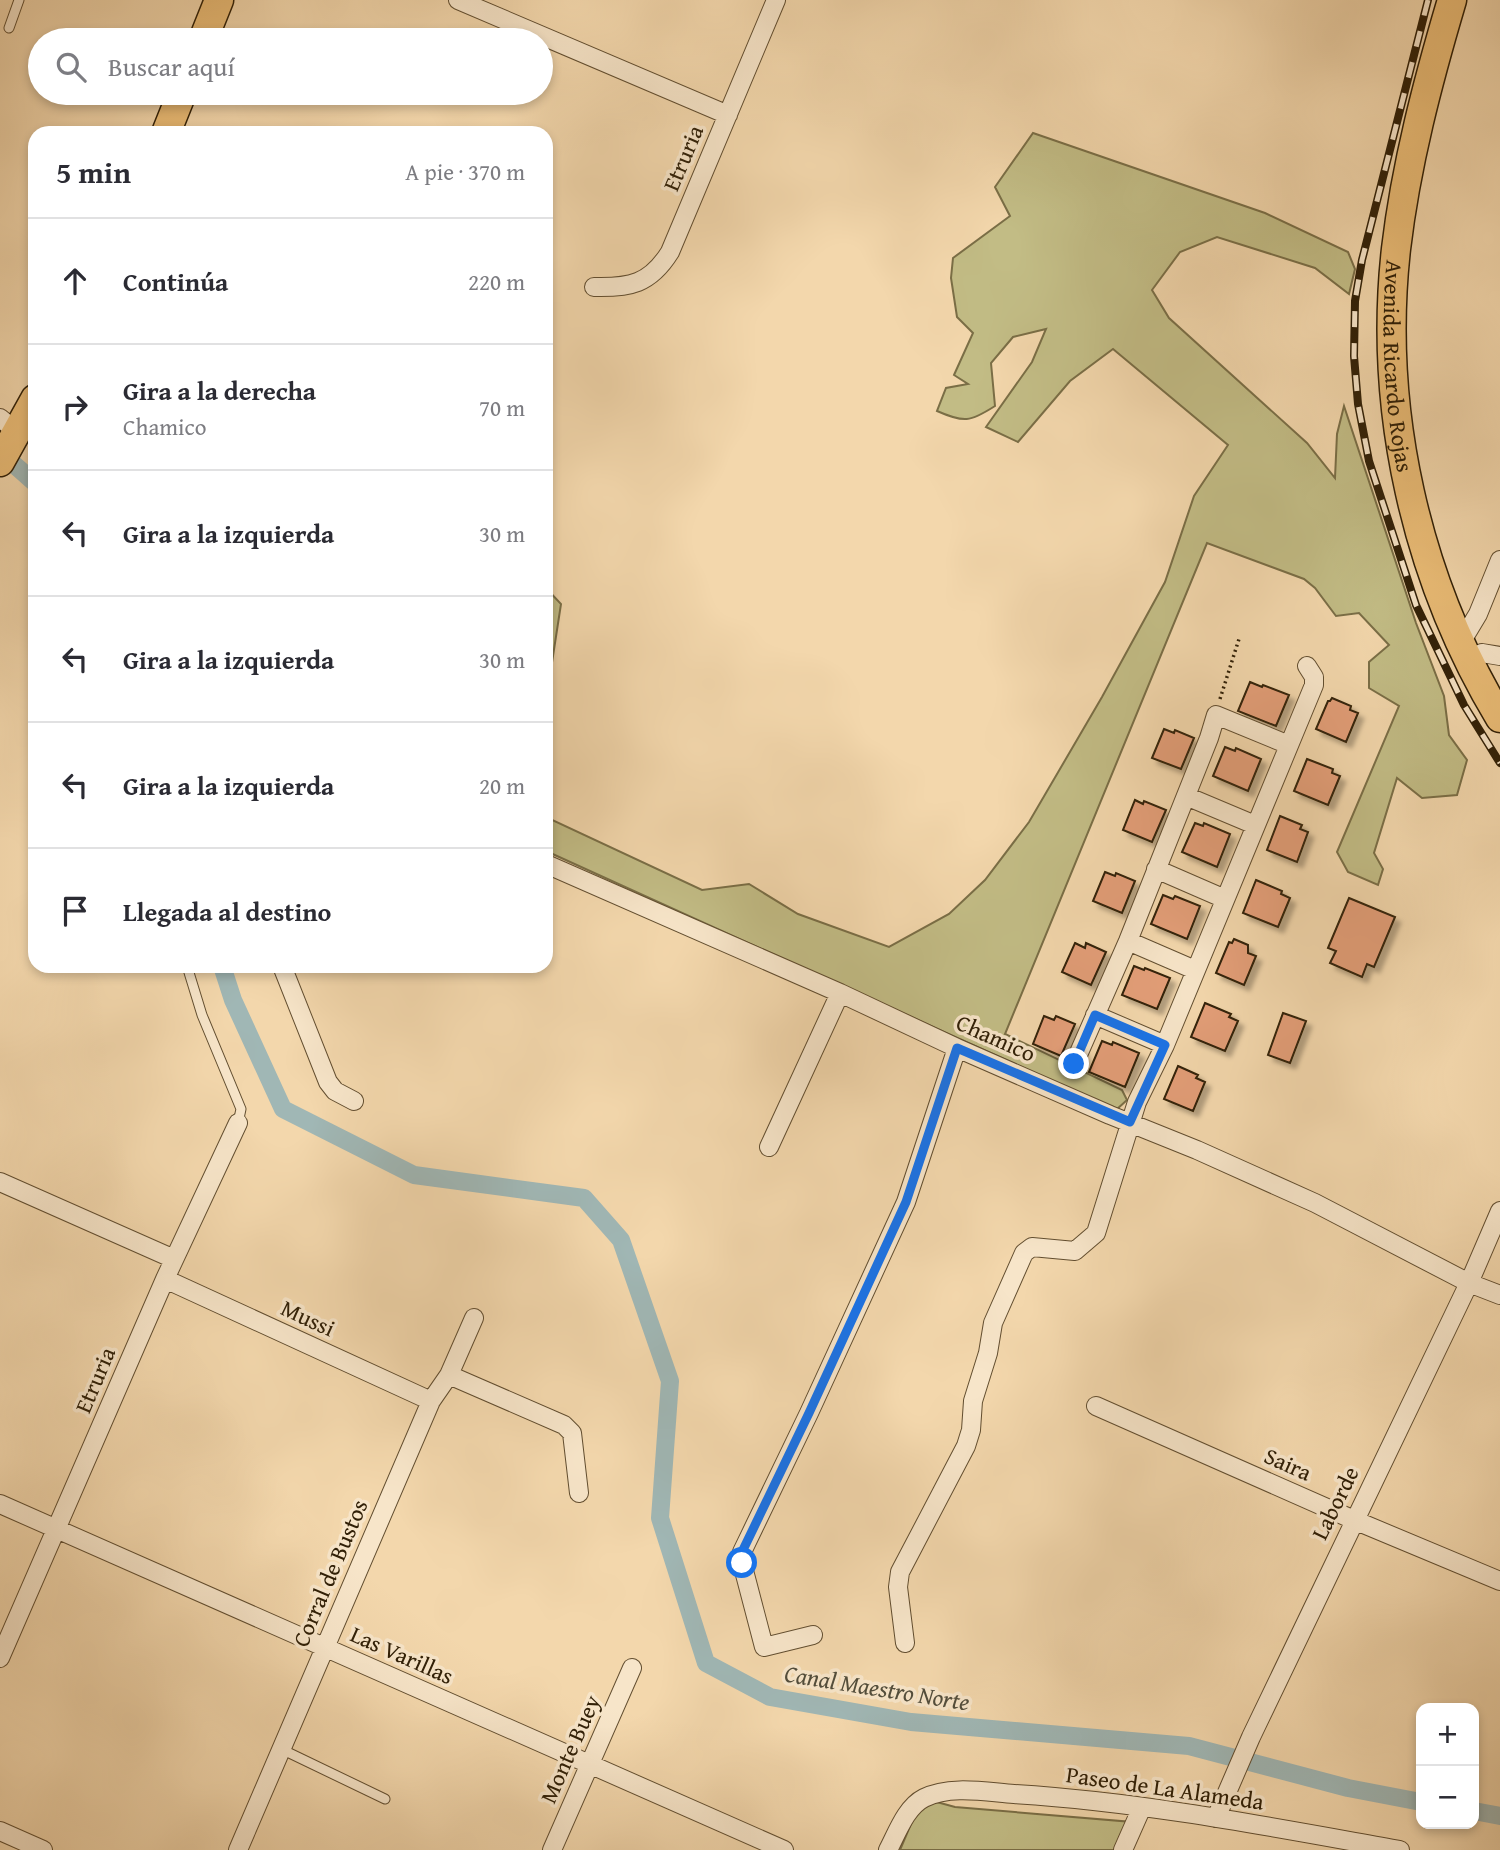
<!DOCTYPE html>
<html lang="es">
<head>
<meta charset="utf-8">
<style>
  :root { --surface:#fff; --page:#f7f7f7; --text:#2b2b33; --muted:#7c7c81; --line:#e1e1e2 }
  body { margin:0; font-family:"Gentium Book Plus",serif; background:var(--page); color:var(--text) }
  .controls { position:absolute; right:21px; bottom:21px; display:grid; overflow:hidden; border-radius:14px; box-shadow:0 4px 10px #0003 }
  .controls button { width:63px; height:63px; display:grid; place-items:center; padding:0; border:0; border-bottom:2px solid var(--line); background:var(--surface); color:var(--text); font:35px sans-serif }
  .stop { position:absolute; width:21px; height:21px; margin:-16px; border:5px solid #1a73e8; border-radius:50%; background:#fff }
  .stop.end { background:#1a73e8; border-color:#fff; box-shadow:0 2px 7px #0008 }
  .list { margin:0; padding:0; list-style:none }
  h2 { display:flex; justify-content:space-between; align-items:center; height:91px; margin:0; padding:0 28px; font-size:30px }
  h2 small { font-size:23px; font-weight:400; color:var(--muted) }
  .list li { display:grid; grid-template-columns:46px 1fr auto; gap:21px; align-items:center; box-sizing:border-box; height:126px; padding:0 28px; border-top:2px solid var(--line) }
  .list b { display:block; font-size:26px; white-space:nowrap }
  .list p { margin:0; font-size:23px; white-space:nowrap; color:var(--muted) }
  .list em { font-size:23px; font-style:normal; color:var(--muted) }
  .icon { flex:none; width:38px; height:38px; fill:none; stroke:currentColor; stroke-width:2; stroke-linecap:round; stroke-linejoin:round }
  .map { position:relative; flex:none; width:1500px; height:1850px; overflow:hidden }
  .search { position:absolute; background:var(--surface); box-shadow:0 4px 10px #0003; left:28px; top:28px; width:525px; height:77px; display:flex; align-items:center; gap:18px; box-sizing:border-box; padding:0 24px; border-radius:38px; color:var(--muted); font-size:26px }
  .panel { position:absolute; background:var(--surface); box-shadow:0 4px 10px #0003; left:28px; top:126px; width:525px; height:847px; border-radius:21px }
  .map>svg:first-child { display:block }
</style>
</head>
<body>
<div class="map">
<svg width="1500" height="1850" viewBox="0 0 1500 1850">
  <defs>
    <filter id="shadow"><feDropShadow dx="5.5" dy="5.5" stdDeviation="2" flood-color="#0004"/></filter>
  </defs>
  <rect width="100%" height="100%" fill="#f3d7ac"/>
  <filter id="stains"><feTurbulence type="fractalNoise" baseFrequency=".00286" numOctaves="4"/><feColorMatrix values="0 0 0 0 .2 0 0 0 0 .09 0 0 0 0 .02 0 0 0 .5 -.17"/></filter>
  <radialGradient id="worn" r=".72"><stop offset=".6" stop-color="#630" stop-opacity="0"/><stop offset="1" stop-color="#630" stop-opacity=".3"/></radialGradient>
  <!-- green -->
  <path fill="#c2bc85" stroke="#7a6e46" stroke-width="2" d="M1033,133L1265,213L1348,252L1355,269L1349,294L1315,268L1217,237L1180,252L1152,290L1169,318L1307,443L1335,478L1337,434L1344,406L1416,623L1444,696L1449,735L1467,760L1457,795L1422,798L1397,778L1374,853L1383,869L1378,885L1348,872L1337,852L1399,706L1369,688V662L1389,645L1359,613L1336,616L1315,588L1304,579L1207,543L1005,1034L1122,1090L1127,1100L1116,1110L546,851V817L702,890L749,884L798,914L889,947L949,914L985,880L1029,822L1102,697L1165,582L1194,496L1228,445L1113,349L1070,381L1018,442L986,427L1032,362L1046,329L1013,337L991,363L995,406C970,422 964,423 937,411L946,388L968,384L954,375L973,333L957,317L951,278L953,258L1010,216L995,187Z
    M546,588L561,604L551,669L546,685Z
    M922,1798L955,1807L1132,1822L1119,1850H900Z"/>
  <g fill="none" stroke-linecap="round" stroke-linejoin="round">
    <!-- canal -->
    <path stroke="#a0b7b5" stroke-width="18" d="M0,452L35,483
      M222,966L233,1000L283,1109L414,1175L584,1198L621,1240L670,1381L660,1518L706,1663L770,1697L911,1722L1189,1746L1348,1788L1421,1802
      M1474,1811L1500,1816"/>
  </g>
  <!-- building -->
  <path fill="#e39e78" stroke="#312007" stroke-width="2" filter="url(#shadow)" d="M1250,682L1262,687L1263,685L1289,695L1276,726L1238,711Z
    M1332,698L1351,706L1350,710L1358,713L1346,742L1316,729L1328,701H1330Z
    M1164,729L1174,733L1175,730L1194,738L1181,769L1152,758Z
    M1225,747L1235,751L1236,748L1261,759L1248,791L1213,776Z
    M1307,759L1333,769L1332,773L1340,776L1328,805L1294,791Z
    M1135,800L1143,804L1144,801L1166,810L1152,842L1123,830Z
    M1280,816L1302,825L1300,829L1308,832L1297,862L1267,850Z
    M1195,823L1203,826L1204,823L1230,834L1217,867L1182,852Z
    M1105,872L1115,876L1116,873L1135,881L1122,913L1093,901Z
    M1256,880L1282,891L1281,894L1290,898L1278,927L1243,913Z
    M1163,895L1173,899L1175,896L1200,906L1187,939L1151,924Z
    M1349,898L1395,917L1374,967L1367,964L1362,977L1330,963L1336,951L1328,948Z
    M1234,939L1248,945V953L1256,956L1244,985L1216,973L1229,942L1232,943Z
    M1075,943L1085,948L1086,943L1106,952L1091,985L1062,972Z
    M1134,966L1144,970L1145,968L1170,978L1157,1009L1122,995Z
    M1205,1003L1231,1014L1229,1017L1238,1021L1225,1051L1191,1037Z
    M1283,1013L1306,1021L1290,1063L1268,1055Z
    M1044,1016L1054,1020L1056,1016L1075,1024L1061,1056L1033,1044Z
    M1102,1041L1112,1045L1113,1042L1139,1053L1125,1087L1089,1072Z
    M1178,1066L1198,1075L1196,1078L1205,1082L1193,1111L1164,1099Z"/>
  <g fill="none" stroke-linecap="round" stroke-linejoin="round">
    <defs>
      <path id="service" d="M9,28L19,0
        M187,966L202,1015L241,1109L238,1123
        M281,1749L385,1799"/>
      <path id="minor" d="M458,0L728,115
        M594,287C630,288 650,284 670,252L776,0
        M0,418L16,431
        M1460,644L1478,614L1500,560
        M1469,660L1482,653L1500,656
        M1186,796L1255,825
        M546,864L840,993L957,1048L1110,1115L1197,1150L1315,1203L1469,1283L1500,1295
        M1156,869L1225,899
        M1128,941L1195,970
        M282,966L328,1082L335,1091L354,1101
        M1095,1015L1165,1045
        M1074,1064L1128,941L1209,738L1216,715L1289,745
        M769,1147L840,993
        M0,1182L174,1259
        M165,1279L431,1401
        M449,1375L564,1425L572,1433L579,1493
        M1096,1406L1354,1520L1500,1581
        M0,1504L784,1850
        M813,1635L764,1647L742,1563V1552L809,1413L906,1202L957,1048
        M905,1643L898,1587L900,1572L966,1446L971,1430L973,1401L988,1353L993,1323L1024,1253L1032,1247L1075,1251L1096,1233L1137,1102L1165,1045L1314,685V677L1307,666
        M0,1658L165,1279L238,1123
        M1216,1818L1251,1737L1469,1283L1500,1211
        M0,1831L43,1850
        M238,1850L431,1401L449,1375L474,1318
        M552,1850L632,1668
        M888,1850C897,1833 906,1807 924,1798C950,1785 986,1792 1014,1794C1144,1802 1271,1827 1400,1850
        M1123,1850L1142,1807"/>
      <g id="primary">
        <path id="s1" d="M1452,0C1428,81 1406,164 1396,249C1378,410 1416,579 1500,718"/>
        <path d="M203,40L219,0"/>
        <path d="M166,133L182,93"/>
        <path d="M0,462L35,399"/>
      </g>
    </defs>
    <!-- service casing -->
    <use href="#service" stroke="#624e30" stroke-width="11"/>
    <!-- minor casing -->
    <use href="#minor" stroke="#624e30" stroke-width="20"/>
    <!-- primary casing -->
    <use href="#primary" stroke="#312007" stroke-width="31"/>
    <!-- path -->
    <path stroke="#312007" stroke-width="3.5" stroke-dasharray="2 3.5" stroke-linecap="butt" d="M1220,699L1239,639"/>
    <!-- service -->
    <use href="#service" stroke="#f7e5c9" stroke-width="9"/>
    <!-- minor -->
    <use href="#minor" stroke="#f7e5c9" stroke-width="18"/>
    <!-- primary -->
    <use href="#primary" stroke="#eabc76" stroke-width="28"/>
    <defs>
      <path id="rail" d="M1428,0L1362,260L1355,301L1354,356L1358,404L1369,461L1416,605L1464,705L1500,763"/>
    </defs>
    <!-- rail casing -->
    <use href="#rail" stroke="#312007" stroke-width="8"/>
    <!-- rail -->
    <use href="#rail" stroke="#f7e5c9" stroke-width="5" stroke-dasharray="16" stroke-linecap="butt"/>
  </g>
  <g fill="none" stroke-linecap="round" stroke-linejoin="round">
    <!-- route -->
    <path stroke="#1a73e8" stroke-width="9" d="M742,1563V1552L809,1413L906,1202L957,1048L1130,1122L1165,1045L1095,1015L1074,1064"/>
  </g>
  <g text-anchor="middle" stroke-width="7" stroke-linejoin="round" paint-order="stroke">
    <!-- street labels -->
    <g font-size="23" fill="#312007" stroke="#f7e5c9">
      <text transform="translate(683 158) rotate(-67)" y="8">Etruria</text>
      <text dy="8" stroke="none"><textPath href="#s1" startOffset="373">Avenida Ricardo Rojas</textPath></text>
      <text transform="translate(996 1038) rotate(24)" y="8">Chamico</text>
      <text transform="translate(308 1318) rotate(25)" y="8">Mussi</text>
      <text transform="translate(95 1380) rotate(-67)" y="8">Etruria</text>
      <text transform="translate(1288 1464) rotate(24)" y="8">Saira</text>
      <text transform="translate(1335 1503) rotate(-64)" y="8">Laborde</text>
      <text transform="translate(330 1573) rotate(-67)" y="8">Corral de Bustos</text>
      <text transform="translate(402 1655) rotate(24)" y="8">Las Varillas</text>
      <text transform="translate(570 1749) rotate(-66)" y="8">Monte Buey</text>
      <text transform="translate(1165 1788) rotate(8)" y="8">Paseo de La Alameda</text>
    </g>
    <!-- water labels -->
    <g font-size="24" font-style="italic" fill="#524d3b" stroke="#f7e5c9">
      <text transform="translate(877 1688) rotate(9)" y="8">Canal Maestro Norte</text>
    </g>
  </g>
  <rect width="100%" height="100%" filter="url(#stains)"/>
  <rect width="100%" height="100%" fill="url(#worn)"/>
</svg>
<div class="controls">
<button>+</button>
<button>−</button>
</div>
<div class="stop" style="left:742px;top:1563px"></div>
<div class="stop end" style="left:1074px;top:1064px"></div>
<div class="search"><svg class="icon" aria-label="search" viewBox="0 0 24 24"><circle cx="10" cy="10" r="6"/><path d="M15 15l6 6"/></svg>Buscar aquí</div>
<section class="panel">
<h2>5 min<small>A pie · 370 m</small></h2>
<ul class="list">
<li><svg class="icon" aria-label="ahead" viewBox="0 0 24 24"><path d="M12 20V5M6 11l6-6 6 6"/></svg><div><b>Continúa</b></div><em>220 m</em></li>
<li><svg class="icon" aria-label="right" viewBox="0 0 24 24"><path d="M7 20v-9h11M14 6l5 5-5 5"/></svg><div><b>Gira a la derecha</b><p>Chamico</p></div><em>70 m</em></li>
<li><svg class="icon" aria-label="left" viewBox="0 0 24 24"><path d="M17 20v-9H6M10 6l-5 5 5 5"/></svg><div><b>Gira a la izquierda</b></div><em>30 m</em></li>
<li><svg class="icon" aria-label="left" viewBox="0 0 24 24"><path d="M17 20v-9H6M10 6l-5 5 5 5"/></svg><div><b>Gira a la izquierda</b></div><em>30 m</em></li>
<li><svg class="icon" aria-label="left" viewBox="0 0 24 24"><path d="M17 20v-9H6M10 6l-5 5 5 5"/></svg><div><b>Gira a la izquierda</b></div><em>20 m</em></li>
<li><svg class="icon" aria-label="arrive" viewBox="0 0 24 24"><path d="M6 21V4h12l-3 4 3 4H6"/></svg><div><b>Llegada al destino</b></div></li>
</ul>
</section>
</div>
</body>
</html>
